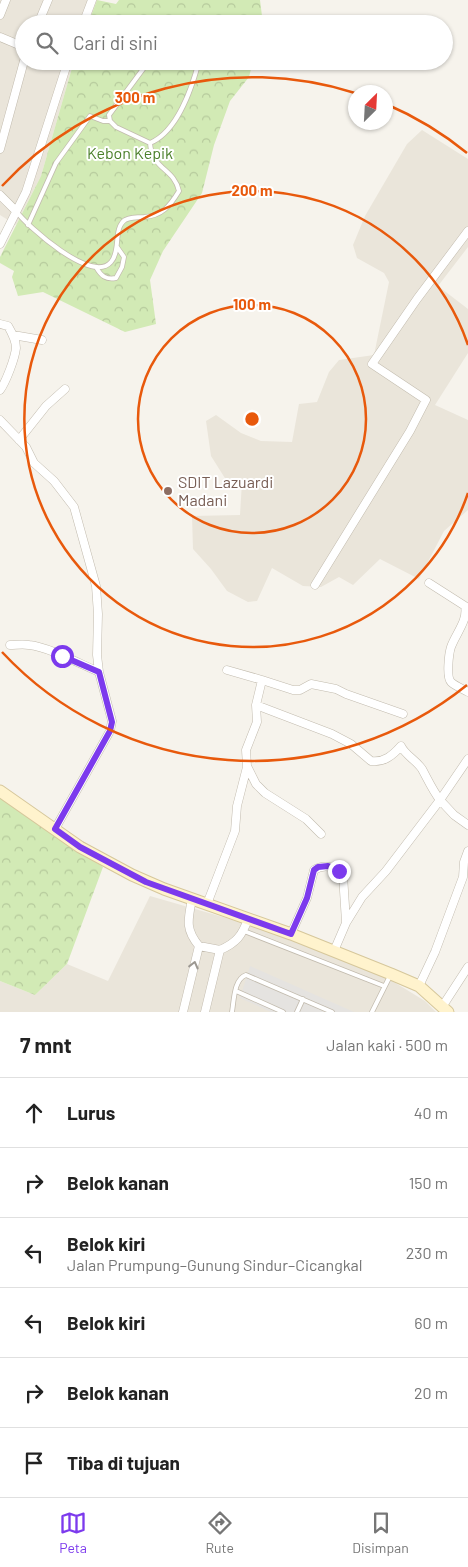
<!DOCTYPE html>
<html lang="id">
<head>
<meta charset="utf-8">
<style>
  :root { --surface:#fff; --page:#f6f6f6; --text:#222; --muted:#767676; --line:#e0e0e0; --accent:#7c3aed }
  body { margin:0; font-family:Barlow,sans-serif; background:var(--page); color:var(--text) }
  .compass { position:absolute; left:348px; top:85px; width:45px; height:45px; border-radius:50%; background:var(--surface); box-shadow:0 1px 4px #0004; rotate:24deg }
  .stop { position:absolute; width:15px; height:15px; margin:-11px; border:4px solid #7c3aed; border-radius:50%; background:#fff }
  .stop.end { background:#7c3aed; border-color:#fff; box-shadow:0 1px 5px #0008 }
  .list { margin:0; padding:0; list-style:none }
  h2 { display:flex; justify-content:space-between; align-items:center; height:65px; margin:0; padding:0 20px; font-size:21px }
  h2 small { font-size:16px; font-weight:400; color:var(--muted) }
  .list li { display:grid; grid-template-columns:32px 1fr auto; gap:15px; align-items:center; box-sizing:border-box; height:70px; padding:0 20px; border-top:1px solid var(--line) }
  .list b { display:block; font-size:19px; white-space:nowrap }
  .list p { margin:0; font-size:16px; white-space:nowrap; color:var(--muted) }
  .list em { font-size:16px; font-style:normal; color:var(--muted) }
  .icon { flex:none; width:28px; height:28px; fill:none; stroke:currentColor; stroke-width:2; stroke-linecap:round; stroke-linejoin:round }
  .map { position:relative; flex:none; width:468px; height:1012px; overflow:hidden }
  .search { position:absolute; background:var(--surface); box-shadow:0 1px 4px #0004; left:15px; right:15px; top:15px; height:55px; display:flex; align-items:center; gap:12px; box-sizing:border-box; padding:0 18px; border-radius:28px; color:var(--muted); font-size:19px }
  .sheet { height:485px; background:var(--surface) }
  nav { display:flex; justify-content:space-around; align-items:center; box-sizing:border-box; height:70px; border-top:1px solid var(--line); background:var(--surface); font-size:14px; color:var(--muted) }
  nav a { display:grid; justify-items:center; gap:2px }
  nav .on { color:var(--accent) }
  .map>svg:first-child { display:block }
</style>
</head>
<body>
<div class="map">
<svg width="468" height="1012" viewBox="0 0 468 1012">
  <defs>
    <pattern id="forest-crowns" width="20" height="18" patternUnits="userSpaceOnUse" patternTransform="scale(1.25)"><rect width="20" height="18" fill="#d2eab5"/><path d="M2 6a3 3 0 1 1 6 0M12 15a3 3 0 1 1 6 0" fill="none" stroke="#b6ca9c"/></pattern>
  </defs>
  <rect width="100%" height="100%" fill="#f6f3ec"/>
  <!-- residential -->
  <path fill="#eae5da" d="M0,0H97L88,24H24V61H74L41,176L16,225L0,215Z
    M422,130L468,159V247L438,286L468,309V353L435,405L468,420V510L444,531L419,579L380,559L353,585L339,577L321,587L303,586L272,568L257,601L248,602L227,591L211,569L193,549L192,516L240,515L242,482L228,483L211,456L206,421L216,415L241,433L261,441L292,442L299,404L317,402L329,372L339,360L374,355L389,282L384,273L357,258L353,245L365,216L407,144Z
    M150,896L254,926L389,979L425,1001L436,1012H0V981L35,995L67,964L108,981Z"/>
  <!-- forest -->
  <path fill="url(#forest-crowns)" d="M97,0L116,4L119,0H260L263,24H88Z
    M74,61H253L249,77L230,101L214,145L202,193L163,251L150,280L156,324L125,332L43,292L18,296L12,277L14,271L0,263V257L41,176Z
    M0,792L103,867L67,964L35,995L0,981Z"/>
  <!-- parking -->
  <path fill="#e5e3e0" d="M250,966L354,1012H271L240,998Z"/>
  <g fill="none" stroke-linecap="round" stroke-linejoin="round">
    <defs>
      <path id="service" d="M149,61L109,115L110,121L116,127L150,143C177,132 192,88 199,61
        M16,211C28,227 92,284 111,262C121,251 113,228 125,220C131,217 137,217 144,217C162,216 170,206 179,191C174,168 152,170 150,143
        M28,225L56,163L90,116L103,121H110
        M96,267C101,276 106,280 116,278L122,267L124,257L117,247
        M244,931L384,986
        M236,991L283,1012
        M232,1012C234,1000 234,979 246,975L332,1012
        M297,1012L303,999
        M372,1012L390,976"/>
      <path id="minor" d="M0,15L6,0
        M38,24L48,0
        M83,24L92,0
        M0,37L24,47
        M0,149L24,61
        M0,195L16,211
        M0,244L26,192L68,61
        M0,324L8,326C12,333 16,340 16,348C15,358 6,382 0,390
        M13,335L42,340
        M0,420L26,447L34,463L54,481L74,507L96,586L98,614L97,655L99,672L112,721L110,731L55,829
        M19,440L46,406L65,389
        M429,583L465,606C468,621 456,633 451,647C449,653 446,677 451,682C455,686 463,689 468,692
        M315,585L410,431L426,400L372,364L417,299L468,231
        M10,645C16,645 23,644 29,645C49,647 80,664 99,672
        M227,670L262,680L256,705L332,734L351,744L371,761C384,763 393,755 401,746C405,755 416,760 422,769C428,780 433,791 440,800L386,871L362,897L346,923L334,951
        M262,680L293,690H300L311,684L336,689L346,694L403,714
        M256,705L257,722L246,750L247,766L256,784L265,793L306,819L321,834
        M468,759L440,800L454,815L468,825
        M207,904L235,831L237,806L247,767
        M291,934L307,898L314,870C324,864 335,866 343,875L346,922
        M199,946L220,950
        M419,986L435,952L463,877L464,862L468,851
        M442,1007L468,967
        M183,1012L199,946C185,929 188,920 192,899
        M205,1012L220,950C236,943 242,936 248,919"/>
      <path id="secondary" d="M0,791L80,847L132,875L164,889L291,934L391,974L419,986L448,1012"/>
    </defs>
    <!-- service casing -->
    <use href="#service" stroke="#c2bbae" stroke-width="5.5"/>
    <!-- minor casing -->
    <use href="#minor" stroke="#c2bbae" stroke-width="9"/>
    <!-- secondary casing -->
    <use href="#secondary" stroke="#d6c79b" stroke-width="13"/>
    <!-- service -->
    <use href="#service" stroke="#fff" stroke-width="4"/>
    <!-- minor -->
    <use href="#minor" stroke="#fff" stroke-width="8"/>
    <!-- secondary -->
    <use href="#secondary" stroke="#fff3cd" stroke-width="11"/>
  </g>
  <!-- one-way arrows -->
  <defs><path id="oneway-chevron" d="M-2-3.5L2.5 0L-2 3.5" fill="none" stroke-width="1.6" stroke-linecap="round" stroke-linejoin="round" transform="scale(1.25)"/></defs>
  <use stroke="#9c9892" href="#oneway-chevron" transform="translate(194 965) rotate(-76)"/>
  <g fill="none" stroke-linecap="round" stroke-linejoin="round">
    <!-- route -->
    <path stroke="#7c3aed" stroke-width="6" d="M62,656L99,672L112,722L110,731L55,829L80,847L146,882L291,934L307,898L314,870L318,867L328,866L339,871"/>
  </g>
  <!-- distance rings -->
  <g fill="none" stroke="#e8590c" stroke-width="2.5">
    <circle cx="252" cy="419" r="114"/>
    <path d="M468 493A228 228 0 1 1 468 345"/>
    <path d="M467 685A342 342 0 0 1 2 652M2 186A342 342 0 0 1 355 93M386 104A342 342 0 0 1 467 153"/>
  </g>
  <!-- markers -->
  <circle fill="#8d6e63" stroke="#fff" stroke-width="2" cx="168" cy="491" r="5"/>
  <g text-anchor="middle" stroke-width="4" stroke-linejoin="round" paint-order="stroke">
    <!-- park labels -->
    <g font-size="16" fill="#4a7f2a" stroke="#fff">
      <text x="130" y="159">Kebon Kepik</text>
    </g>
    <!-- education labels -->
    <g font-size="16" fill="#785e54" stroke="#fff" text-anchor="start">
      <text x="178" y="488">SDIT Lazuardi<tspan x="178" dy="18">Madani</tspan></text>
    </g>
  </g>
  <circle cx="252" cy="419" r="8" fill="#e8590c" stroke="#fff" stroke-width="2.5"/>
  <g font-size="15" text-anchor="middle" font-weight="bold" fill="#e8590c" stroke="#fff" stroke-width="4" stroke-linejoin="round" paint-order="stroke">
    <text x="135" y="103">300 m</text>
    <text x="252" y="196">200 m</text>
    <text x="252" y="310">100 m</text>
  </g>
</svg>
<svg class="compass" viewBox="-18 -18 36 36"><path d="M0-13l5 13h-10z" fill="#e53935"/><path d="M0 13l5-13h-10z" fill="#767676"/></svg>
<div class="stop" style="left:62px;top:656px"></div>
<div class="stop end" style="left:339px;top:871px"></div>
<div class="search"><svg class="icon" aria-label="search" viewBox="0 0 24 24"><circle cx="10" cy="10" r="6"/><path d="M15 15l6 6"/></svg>Cari di sini</div>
</div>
<section class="sheet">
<h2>7 mnt<small>Jalan kaki · 500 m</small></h2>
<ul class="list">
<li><svg class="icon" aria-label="ahead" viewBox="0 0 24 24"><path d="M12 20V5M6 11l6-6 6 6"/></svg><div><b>Lurus</b></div><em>40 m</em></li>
<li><svg class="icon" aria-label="right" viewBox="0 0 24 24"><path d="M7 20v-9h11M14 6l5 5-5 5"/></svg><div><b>Belok kanan</b></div><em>150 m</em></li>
<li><svg class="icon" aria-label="left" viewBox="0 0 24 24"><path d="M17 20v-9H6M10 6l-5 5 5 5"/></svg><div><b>Belok kiri</b><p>Jalan Prumpung–Gunung Sindur–Cicangkal</p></div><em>230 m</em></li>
<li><svg class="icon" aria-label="left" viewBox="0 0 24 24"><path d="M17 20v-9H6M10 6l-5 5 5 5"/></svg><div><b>Belok kiri</b></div><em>60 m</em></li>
<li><svg class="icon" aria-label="right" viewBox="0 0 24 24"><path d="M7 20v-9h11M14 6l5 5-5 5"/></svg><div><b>Belok kanan</b></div><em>20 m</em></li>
<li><svg class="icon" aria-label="arrive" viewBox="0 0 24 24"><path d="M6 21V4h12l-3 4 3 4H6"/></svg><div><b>Tiba di tujuan</b></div></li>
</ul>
</section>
<nav>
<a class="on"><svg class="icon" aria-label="map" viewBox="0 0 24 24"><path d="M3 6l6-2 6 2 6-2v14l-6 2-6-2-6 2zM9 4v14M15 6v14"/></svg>Peta</a>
<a><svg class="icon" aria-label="directions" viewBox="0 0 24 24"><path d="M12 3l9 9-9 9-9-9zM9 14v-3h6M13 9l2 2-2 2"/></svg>Rute</a>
<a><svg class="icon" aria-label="saved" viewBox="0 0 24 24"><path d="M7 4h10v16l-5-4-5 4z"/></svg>Disimpan</a>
</nav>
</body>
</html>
